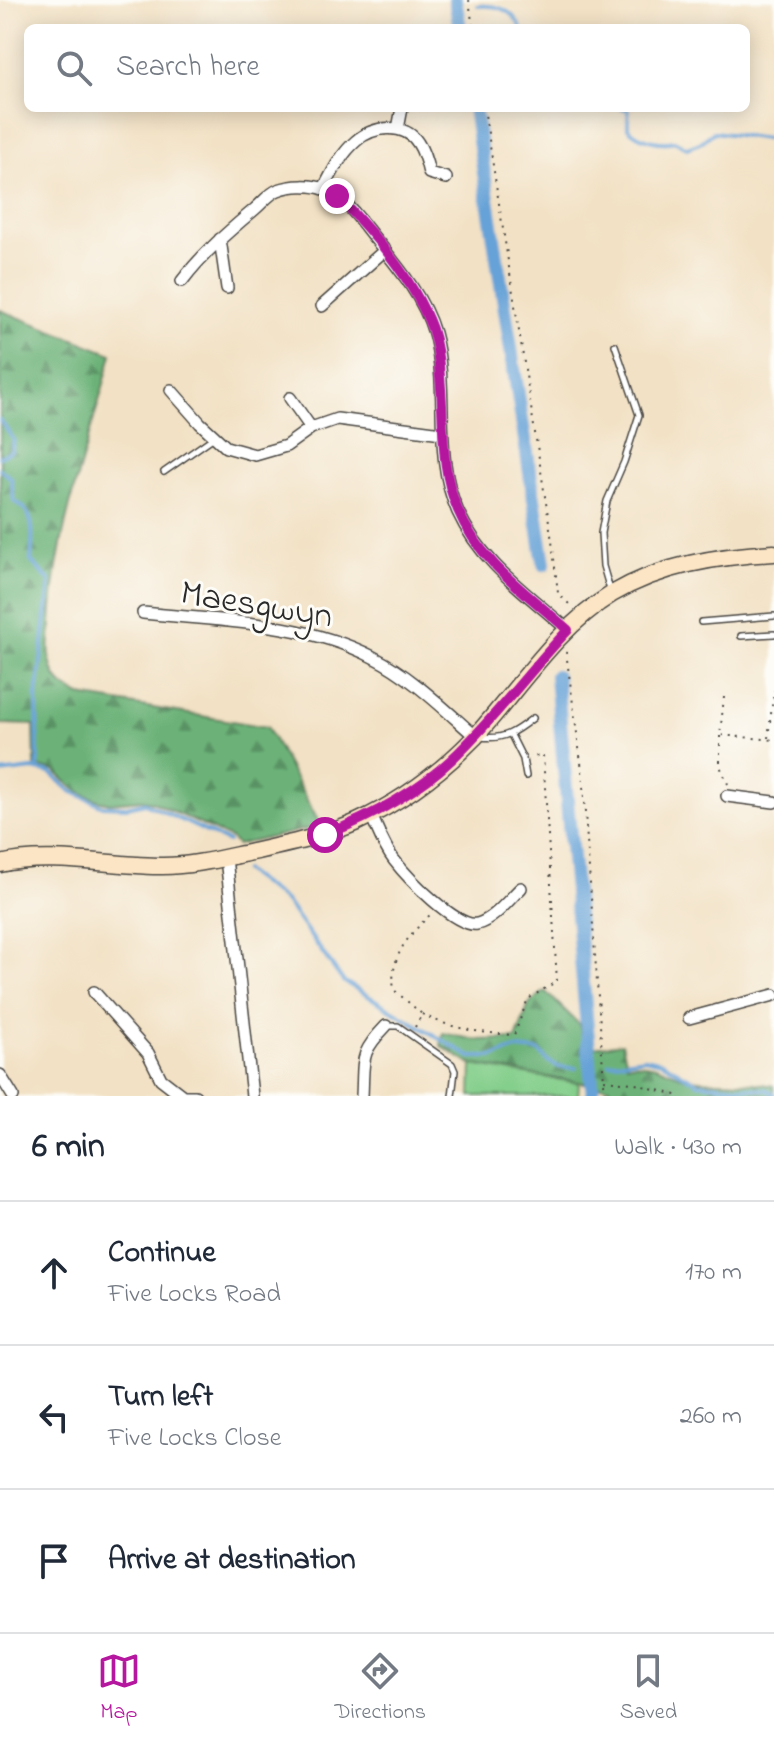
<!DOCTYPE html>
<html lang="en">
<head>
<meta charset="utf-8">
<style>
  :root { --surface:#fff; --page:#f6f6f7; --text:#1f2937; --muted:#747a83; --line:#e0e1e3; --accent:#b5179e }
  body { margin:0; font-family:"Indie Flower",sans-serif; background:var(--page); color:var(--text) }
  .stop { position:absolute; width:24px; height:24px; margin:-18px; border:6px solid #b5179e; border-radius:50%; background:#fff }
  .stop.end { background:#b5179e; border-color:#fff; box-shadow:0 2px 8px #0008 }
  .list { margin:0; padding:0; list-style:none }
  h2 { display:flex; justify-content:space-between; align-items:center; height:104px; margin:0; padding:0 32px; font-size:34px }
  h2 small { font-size:26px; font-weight:400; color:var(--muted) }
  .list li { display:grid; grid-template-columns:52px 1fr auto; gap:24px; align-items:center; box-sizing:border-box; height:144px; padding:0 32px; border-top:2px solid var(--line) }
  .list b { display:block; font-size:30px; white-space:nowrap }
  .list p { margin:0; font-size:26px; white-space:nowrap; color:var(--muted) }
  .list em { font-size:26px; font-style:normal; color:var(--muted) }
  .icon { flex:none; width:44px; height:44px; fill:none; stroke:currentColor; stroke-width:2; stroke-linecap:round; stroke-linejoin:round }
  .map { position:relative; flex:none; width:774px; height:1096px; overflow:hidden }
  .search { position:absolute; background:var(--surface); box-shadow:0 4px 20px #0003; left:24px; right:24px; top:24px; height:88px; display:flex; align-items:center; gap:20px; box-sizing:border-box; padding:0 28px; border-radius:12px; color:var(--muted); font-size:30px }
  .sheet { height:536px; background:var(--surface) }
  nav { display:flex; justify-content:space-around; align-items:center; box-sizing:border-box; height:112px; border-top:2px solid var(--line); background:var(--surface); font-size:22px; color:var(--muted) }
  nav a { display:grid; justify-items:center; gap:4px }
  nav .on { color:var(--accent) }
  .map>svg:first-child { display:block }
</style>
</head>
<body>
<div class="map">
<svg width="774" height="1096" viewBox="0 0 774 1096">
  <defs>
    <pattern id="forest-firs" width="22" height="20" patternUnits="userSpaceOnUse" patternTransform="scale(2)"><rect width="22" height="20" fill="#6cb278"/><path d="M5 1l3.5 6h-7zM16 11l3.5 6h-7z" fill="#599163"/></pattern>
  </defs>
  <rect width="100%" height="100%" fill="#fdfcf7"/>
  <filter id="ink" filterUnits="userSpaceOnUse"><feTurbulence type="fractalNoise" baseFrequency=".0125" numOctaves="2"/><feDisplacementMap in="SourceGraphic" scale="16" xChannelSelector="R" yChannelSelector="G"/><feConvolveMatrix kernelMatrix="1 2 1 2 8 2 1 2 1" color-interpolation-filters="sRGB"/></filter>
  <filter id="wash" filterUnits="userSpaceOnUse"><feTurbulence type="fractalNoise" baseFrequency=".006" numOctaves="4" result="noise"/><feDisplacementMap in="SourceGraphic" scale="32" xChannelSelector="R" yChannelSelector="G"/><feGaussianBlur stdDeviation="1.8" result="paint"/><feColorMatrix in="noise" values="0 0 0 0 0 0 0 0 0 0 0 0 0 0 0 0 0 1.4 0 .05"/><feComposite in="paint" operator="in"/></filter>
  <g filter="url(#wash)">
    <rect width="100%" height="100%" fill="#f2e1c4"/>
    <!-- forest -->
    <path fill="url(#forest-firs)" stroke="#4c6e52" stroke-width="2" d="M0,310L112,354C89,443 55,532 51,624C50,640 47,658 54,673C59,685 70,690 81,696L267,727L321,826L237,845L230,838L153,802L142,800L110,803L97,800L76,790L55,771L35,766L34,725L0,724Z
      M545,991L579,1024L585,1048L622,1043L627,1064C662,1060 669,1077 699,1080C724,1082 749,1081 774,1086V1096H610L609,1087L470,1064L441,1046L443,1033L476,1040L516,1039L529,1004Z"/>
    <!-- green -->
    <path fill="#85cf8c" stroke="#587d5c" stroke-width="2" d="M472,1065L579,1083L578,1096H471Z"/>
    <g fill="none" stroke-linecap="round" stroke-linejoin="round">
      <!-- stream -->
      <path stroke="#66a2d7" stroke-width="4" d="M478,6C498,5 512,9 521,28
        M621,108L628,110V128C638,139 660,145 674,141L687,148L700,143L714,132L774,140
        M0,420L14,440L11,451L0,457
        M0,469L11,478L14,501C38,512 32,539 31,561L50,581L37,695L38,770
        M0,773L33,769L51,773L71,791L103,806L126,807L145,803L228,842
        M244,871L286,902L343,981L471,1057H493L516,1049L539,1051L548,1061L559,1067L576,1068
        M609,1063L645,1058L662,1062L698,1083L767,1090L774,1094"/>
      <!-- canal -->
      <path stroke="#66a2d7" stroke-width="14" d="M455,0L460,28
        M474,108L544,564
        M556,676L593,1096"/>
    </g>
  </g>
  <g filter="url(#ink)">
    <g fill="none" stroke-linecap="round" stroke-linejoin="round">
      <defs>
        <path id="lane" d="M164,472L214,437
          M610,590L603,566L601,533L607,501L624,462L639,415L615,345
          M701,622L774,616
          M741,636L774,634
          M511,735L523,759L526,776
          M481,737C504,740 515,732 533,718
          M387,1026H398L452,1064L455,1071L452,1096"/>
        <path id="street" d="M398,129L402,108
          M324,188C333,171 341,154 356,141C372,126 405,122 418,143C424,152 427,164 429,173L446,178
          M220,239L227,288
          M182,281C203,253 229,231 255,209C262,203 270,193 278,190C291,185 313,184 326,190C347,199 362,223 377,241C399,268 424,298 434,333C450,391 432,455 458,512C482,564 527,593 568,630
          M322,306L385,250
          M171,390L200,423L226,447L255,455L286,446L311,428L337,419L442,433
          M290,398L311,428
          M143,613C220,621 302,621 373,657C411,676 443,708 475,736
          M727,796L774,802
          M371,815C378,830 384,847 394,860C407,877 456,928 477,924C494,920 509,899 521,888
          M226,858L252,1096
          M94,992L148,1053L161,1079L183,1096H195
          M689,1018L774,995
          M0,1075L13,1096
          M362,1096C364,1058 359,1054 386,1026"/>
        <path id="secondary" d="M0,864C49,852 112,866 163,866C193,866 223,858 252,852C288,844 323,837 357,822C400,802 441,772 474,738C518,690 555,629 612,594C661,565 718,556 774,553"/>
      </defs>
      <!-- lane casing -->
      <use href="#lane" stroke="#494642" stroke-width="8"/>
      <!-- street casing -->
      <use href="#street" stroke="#494642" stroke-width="14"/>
      <!-- secondary casing -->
      <use href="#secondary" stroke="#494642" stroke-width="19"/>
      <!-- path -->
      <path stroke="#494642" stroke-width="2" stroke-dasharray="2 6" stroke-linecap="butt" d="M469,0L473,28
        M484,108L552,541L558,593L572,607
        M566,652L582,770L605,1096
        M724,697L720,735L774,740
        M720,736V766L728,784
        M768,738L774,690
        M422,1014C451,1029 481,1033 514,1035L528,999L557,981L543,755L532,757
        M415,1027L422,1014L394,990C389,956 409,935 432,913
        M604,1080L632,1083L680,1096"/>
      <!-- lane -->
      <use href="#lane" stroke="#fff" stroke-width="5"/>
      <!-- street -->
      <use href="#street" stroke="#fff" stroke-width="11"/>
      <!-- secondary -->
      <use href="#secondary" stroke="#fce5c4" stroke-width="16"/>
    </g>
  </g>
  <g fill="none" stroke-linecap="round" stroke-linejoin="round" filter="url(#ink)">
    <!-- route -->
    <path stroke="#b5179e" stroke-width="10" d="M325,835C370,817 416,793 452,759C494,720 528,672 568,630C527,593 480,563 458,510C439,467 445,423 440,377C439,362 437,344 432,329C414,279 374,233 337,196"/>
  </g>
  <g text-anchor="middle" stroke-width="6" stroke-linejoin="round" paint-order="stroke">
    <!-- street labels -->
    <g font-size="36" fill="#2b2b2b" stroke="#fdfcf7">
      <text transform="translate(257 602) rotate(9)" y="13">Maesgwyn</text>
    </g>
  </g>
</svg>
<div class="stop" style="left:325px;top:835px"></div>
<div class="stop end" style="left:337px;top:196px"></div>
<div class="search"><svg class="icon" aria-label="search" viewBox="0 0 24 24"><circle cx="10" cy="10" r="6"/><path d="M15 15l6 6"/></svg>Search here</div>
</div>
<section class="sheet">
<h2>6 min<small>Walk · 430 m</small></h2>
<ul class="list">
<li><svg class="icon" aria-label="ahead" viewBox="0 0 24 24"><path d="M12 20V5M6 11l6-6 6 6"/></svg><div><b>Continue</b><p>Five Locks Road</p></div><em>170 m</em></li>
<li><svg class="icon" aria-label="left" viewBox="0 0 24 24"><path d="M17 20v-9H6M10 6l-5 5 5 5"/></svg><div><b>Turn left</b><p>Five Locks Close</p></div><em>260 m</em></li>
<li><svg class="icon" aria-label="arrive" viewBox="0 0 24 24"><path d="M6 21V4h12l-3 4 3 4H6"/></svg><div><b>Arrive at destination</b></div></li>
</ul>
</section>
<nav>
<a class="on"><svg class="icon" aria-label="map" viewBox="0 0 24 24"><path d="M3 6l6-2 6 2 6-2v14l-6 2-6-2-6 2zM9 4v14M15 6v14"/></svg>Map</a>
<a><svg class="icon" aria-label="directions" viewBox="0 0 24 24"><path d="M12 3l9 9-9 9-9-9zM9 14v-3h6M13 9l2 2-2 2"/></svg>Directions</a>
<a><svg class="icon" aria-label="saved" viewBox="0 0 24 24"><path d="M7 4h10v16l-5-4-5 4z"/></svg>Saved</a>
</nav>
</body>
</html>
